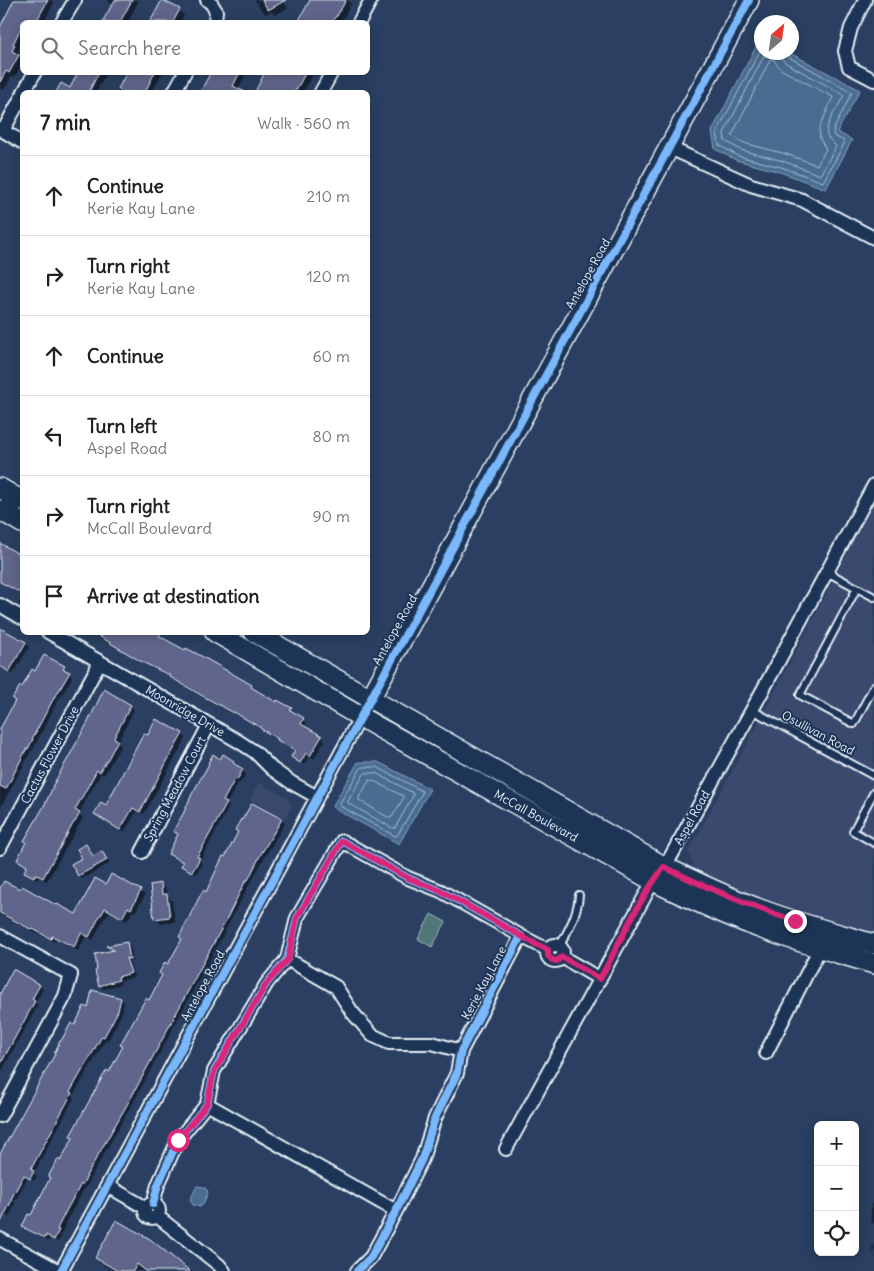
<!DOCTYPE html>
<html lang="en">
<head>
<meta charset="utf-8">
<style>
  :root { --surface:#fff; --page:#f6f6f6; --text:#202124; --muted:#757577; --line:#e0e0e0 }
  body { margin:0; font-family:Delius,sans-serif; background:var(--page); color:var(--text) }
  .controls { position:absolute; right:15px; bottom:15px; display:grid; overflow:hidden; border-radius:8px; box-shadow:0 2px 12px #0003 }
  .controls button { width:45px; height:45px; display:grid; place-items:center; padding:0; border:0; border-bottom:1px solid var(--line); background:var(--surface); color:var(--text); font:25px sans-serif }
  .compass { position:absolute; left:754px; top:15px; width:45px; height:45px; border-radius:50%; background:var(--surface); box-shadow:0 2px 12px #0003; rotate:29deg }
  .stop { position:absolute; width:15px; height:15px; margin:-11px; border:4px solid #db2777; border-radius:50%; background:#fff }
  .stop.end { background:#db2777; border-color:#fff; box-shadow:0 1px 5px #0008 }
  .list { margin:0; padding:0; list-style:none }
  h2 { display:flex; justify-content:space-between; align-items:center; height:65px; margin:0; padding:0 20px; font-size:21px }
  h2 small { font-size:16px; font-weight:400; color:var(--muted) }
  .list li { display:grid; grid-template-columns:32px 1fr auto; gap:15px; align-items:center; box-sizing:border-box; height:80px; padding:0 20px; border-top:1px solid var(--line) }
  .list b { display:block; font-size:19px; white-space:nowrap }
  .list p { margin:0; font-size:16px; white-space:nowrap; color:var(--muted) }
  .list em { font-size:16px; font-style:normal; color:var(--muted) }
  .icon { flex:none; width:28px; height:28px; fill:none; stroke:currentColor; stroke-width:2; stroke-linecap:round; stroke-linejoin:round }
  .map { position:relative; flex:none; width:874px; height:1271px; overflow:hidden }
  .search { position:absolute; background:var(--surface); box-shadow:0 2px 12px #0003; left:20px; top:20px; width:350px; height:55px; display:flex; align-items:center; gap:12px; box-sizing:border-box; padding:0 18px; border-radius:8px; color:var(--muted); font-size:19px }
  .panel { position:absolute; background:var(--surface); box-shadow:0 2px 12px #0003; left:20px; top:90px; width:350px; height:545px; border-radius:8px }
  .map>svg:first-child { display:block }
</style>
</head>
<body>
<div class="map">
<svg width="874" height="1271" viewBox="0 0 874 1271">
  <rect width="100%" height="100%" fill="#2a3f61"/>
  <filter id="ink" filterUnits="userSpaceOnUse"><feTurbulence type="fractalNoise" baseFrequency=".02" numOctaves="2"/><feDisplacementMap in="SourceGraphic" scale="10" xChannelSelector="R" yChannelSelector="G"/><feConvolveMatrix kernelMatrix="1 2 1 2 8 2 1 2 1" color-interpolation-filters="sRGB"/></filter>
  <g filter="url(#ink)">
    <!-- built -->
    <path fill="#3a4a6e" d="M874,502V932L813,915L741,890L695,869L688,852L759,722Z
      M258,782L288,798L291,807L285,818L250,800Z"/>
    <!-- green -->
    <path fill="#517678" stroke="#9cb4b8" d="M431,914L446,922L432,947L418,939Z"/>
    <!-- water -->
    <path fill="#496d91" stroke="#89a2ba" d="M761,37L762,52L790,53L860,90L837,132L852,140L826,189L780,172L736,160L715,149L712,131Z
      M358,762H378L430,789L399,844L332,807Z
      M197,1186L204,1187L208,1191L207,1192L208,1193L202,1206L200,1205V1207L193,1205L190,1200Z"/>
    <!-- shadow -->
    <path fill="#0007" d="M16,0H51L54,3L44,22H22V41L18,50L20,52L18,55L22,60V63L15,77L12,76L4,90L0,88V37Z
      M107,0H139L128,22H104L113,5Z
      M255,0H283L288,8L275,15L271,11L266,14L260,8Z
      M318,0H347L351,4L341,22H299L305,11Z
      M162,2L179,10L184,16L180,22H151Z
      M79,72H107L96,92H57L61,85L71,90Z
      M128,72H163L152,92H118Z
      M215,72H247L238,90L240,92H202L211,75Z
      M267,72H314L303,92H256Z
      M0,544L22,557V595L0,582Z
      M0,629L26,643L29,647L13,674L0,667Z
      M88,632H157L164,638L163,639L249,693L253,688L277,703L291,709L294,712V713L307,723L304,727L321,737L325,740L314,759L310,756L304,765L293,757L296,751L266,732L262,728L238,715V716L211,702L175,681L172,677L147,665L110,643L109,644L92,634L91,635Z
      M64,667L67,670V672L72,677L61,697L60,696L32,751H31L0,809V731L22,689L36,672Z
      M130,706L134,709L118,742L121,745L104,775L101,773L88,796L79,814L83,818L47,881L39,877L38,880L29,875L26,872L28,867L18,860Z
      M157,721L182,734L186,738L144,814L137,811L124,832L99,818L96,814L106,806L148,737Z
      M223,756L234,762L237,765L236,766L246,774L240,783L239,782L226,804L229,807L200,861L202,863L196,874L186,869L182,865L184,863L173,857L169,854L179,835L175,831Z
      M281,820L285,823L264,858L251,883H250L222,937L135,1099L89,1180L90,1181L86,1187H85L70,1215L61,1234L62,1235L58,1242L50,1238L48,1241L27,1230L24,1226L31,1217L124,1047L122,1045L149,1002L226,858Z
      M86,845L94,857L102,853L110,863L82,879L79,875L84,858Z
      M161,884L166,890L167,895L172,901L175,922L161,924L155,918Z
      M106,885L140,891L145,895L135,912L133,911L127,921L109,912L106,918L105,917L93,940L86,936L78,951L57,939L55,942L37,933V934L0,915V891L77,916Z
      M126,943L130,946L133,961H129L134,977L120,981L121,984L104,989L100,985L99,971L115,951L109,947Z
      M39,986L43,989L35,1003L38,1005L0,1074V997Z
      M121,999L124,1003L121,1015L108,1040L106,1039L73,1096L74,1098L34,1173L37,1176L34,1181L28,1177L14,1203L15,1205L9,1217L0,1212V1156L75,1027L89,1010Z
      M871,1204H874V1224L871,1222Z
      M872,1245H874V1257Z
      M96,1258L188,1271H146L145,1270L144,1271H114L103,1265Z"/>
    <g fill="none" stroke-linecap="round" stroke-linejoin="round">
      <!-- shore -->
      <path stroke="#a8bccf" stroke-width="1" d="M762,47L717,132L719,145L738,156L781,167L823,182L844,144V141L834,136L833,131L852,92L790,58L787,52
        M766,52L724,133L725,141L741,150L783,161L820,175L836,147C834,142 828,140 827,135C824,124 840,105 844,95L786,63L782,59L780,52
        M771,59L774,60L778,66L782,70L833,97L819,129L820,139L826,149L817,165L786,154L744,143L732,136Z
        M362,767H377L422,791V793L397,836H395L340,806V803Z
        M366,773H376L413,793V796L395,828H392L348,803V801L364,774Z
        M370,780L374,781L403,796V799L392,817L389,818L359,800V798Z"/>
    </g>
    <!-- building -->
    <path fill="#60658b" stroke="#e8f1f8" d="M14,0H48L36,22H22V26L13,44L15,45L12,51L19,55L9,73L6,71L0,82V27Z
      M115,0H132L120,22H102Z
      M162,0L180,9L173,22H150Z
      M262,0H286L268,10Z
      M310,0H346L337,16H336L332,22H298Z
      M78,72H99L89,92H56L61,83L70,88Z
      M127,72H155L145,92H125L118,89Z
      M211,72H240L233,86L245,92H200Z
      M265,72H306L295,92H255Z
      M0,543L22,556V585L19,592L0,582Z
      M0,628L26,642L9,672L0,666Z
      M92,632H162L159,636L185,650L186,648L203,657L252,685L251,687L276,702L277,700L292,708L290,710L304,718L301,724L322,736L310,756L306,753L300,763L291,757L295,750L277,740L278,739L261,729V728L234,712V713L206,698L170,677L171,676L142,662Z
      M44,655L65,666L63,669L70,672L57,694H56L32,739H33L28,749L27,748L6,789L0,786V729L15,701L12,699L20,686L22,687L32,669L35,671Z
      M104,689L131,705L114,738L118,740L109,757L100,772L97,770L75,810L80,813L75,822H74L43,878L35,874L34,877L24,872L27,866L17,860L26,842L24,841L44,806L53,787H52L87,724Z
      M156,719L183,733L164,767L140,812L133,808L120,830L94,814L101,802L106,805L144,733L148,735Z
      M213,754L220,759L223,754L234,761L233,763L243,769L237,780L235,779L223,801L227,803L197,857L200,858L192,872L181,866L183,862L168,854L178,834L173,831L183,814L192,794L209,764L208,763Z
      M252,803L282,819L261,854L248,880H246L224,924L132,1096L86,1176H87L82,1185L81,1184L66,1211L57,1229L59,1230L54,1240L46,1235L45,1238L22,1227L28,1214L31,1215L50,1178L48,1177L58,1159L60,1161L73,1138L70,1136L103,1076L107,1070L109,1072L123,1046L120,1045L136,1016L146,998L149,1000L162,975L159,973L165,962L168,964L182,939L179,937L203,890L206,892L223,856L225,857L238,832L235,830L241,819L242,820Z
      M86,844L93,856L102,851L107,860L78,876L71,864L82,858L77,849Z
      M111,874L141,890L131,909L128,907L122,918L105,908L102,914H101L89,937L81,933L74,947L52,936L51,939L33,929L32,930L0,913V888L4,881L20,889L22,886L56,905L57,904L76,914L95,878L106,884Z
      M161,883L162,894H167L170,917L154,919L150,885Z
      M127,942L130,959L126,958L131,973L118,977L119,980L99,986L95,971L97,970L95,954L114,950L106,946Z
      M13,969L40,985L32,999L35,1001L0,1065V994Z
      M92,990L121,998L118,1011L104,1037L102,1036L70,1092L72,1093L31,1169L34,1171L30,1179L24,1175L11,1199L12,1200L0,1224V1154L55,1054H54L60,1041H61L71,1023L75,1025L84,1006L88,1008Z
      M116,1220L150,1239L190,1271H146L137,1264L133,1271H118L95,1258Z"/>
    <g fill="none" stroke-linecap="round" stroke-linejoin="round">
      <defs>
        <path id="lane" d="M827,572L874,597
          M857,588L800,695L854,724L874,686
          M752,710L874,776
          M874,792L853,831L874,843
          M559,947C568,931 578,913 579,895"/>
        <path id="street" d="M207,0L211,3L216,11L215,22
          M865,0L851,28L845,51L849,67L874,80
          M62,22L75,0
          M359,22L371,0
          M24,92L35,72
          M174,92L185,72
          M321,92L332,72
          M0,129L22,142
          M3,131L22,96
          M670,148L751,185L802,200L874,238
          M0,605L22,618
          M48,632L238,741L255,752L272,769L292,783L317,797
          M0,848L100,662
          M142,852L209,725
          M0,936L71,975L65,996L0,1116
          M521,936L548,950
          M547 953a8 8 0 1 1 16 0a8 8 0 1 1-16 0Z
          M562,957L600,979
          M287,959L336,987L352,1012L372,1035L389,1043H432L461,1051
          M766,1053L820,948
          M207,1104L396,1211
          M506,1149L645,896L653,881L665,867L752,710L874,485
          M108,1186L146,1208
          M145 1211a7 7 0 1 1 14 0a7 7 0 1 1-14 0Z
          M153,1204L158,1185L178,1140L207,1104L214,1071L267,983L287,959L297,918L342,841L408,878L441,891L521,936L461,1051L457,1073L435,1118L422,1159L396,1211L371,1257L357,1271
          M157,1216L219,1265L224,1271
          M0,1239L59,1271
          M61,1271L370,699"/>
        <path id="secondary" d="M0,488L22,501
          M0,510L22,523
          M215,632L376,726L653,881C690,899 727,916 765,930C801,943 838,953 874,964
          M254,632L665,867C696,882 727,897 760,909C797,923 836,933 874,944
          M370,699L749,0"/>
      </defs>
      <!-- lane casing -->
      <use href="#lane" stroke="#e8f1f8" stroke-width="10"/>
      <!-- street casing -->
      <use href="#street" stroke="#e8f1f8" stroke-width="16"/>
      <!-- secondary casing -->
      <use href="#secondary" stroke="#e8f1f8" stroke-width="22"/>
      <!-- lane -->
      <use href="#lane" stroke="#1d3557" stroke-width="6"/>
      <!-- street -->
      <use href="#street" stroke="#1d3557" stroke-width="12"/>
      <!-- secondary -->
      <use href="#secondary" stroke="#1d3557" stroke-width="19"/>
      <defs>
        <path id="cycleway" d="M153,1204L158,1185L178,1140L207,1104L214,1071L267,983L287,959L297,918L342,841L408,878L441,891L521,936L461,1051L457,1073L435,1118L422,1159L396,1211L371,1257L357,1271
          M61,1271L749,0"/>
      </defs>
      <!-- cycleway casing -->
      <use href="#cycleway" stroke="#1d3557" stroke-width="11"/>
      <!-- cycleway -->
      <use href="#cycleway" stroke="#7ab7fb" stroke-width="8"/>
    </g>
  </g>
  <g fill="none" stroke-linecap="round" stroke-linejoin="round" filter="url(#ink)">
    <!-- route -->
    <path stroke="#db2777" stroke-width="6" d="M178,1140L207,1104L214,1072L267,983L288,959L297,918L342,841L408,878L441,891L532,942L548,950V956L552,960L557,961L562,957L600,979C620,942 639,899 664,867C707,888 750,906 795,921"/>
  </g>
  <g text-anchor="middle" stroke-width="4" stroke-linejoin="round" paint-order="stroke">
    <!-- street labels -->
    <g font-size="12" fill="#e8f1f8" stroke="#1d3557">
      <text transform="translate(588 274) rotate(-61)" y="4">Antelope Road</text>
      <text transform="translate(395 630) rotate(-61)" y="4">Antelope Road</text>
      <text transform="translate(185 711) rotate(30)" y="4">Moonridge Drive</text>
      <text transform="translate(818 733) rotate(28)" y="4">Osullivan Road</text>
      <text transform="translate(50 755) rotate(-62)" y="4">Cactus Flower Drive</text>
      <text transform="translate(175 789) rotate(-62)" y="4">Spring Meadow Court</text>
      <text transform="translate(536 816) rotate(29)" y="4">McCall Boulevard</text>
      <text transform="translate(692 818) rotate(-61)" y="4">Aspel Road</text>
      <text transform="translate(484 983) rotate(-62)" y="4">Kerie Kay Lane</text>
      <text transform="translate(203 986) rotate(-62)" y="4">Antelope Road</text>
    </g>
  </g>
</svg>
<div class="controls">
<button>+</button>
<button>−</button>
<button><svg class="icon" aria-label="locate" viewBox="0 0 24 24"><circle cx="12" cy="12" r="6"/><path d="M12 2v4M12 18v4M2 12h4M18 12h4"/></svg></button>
</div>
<svg class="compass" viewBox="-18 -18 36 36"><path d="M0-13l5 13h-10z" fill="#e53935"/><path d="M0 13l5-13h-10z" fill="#757577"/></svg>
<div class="stop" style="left:178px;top:1140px"></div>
<div class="stop end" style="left:795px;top:921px"></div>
<div class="search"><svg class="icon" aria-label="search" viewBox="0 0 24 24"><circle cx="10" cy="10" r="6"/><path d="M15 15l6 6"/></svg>Search here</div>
<section class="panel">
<h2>7 min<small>Walk · 560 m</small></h2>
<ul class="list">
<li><svg class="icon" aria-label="ahead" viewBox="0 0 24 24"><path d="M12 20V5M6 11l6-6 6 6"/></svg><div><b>Continue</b><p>Kerie Kay Lane</p></div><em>210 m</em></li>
<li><svg class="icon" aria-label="right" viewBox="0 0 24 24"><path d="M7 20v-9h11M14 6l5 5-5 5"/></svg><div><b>Turn right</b><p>Kerie Kay Lane</p></div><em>120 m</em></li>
<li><svg class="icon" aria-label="ahead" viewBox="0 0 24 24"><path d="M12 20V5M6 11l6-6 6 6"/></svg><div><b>Continue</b></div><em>60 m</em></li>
<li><svg class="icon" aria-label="left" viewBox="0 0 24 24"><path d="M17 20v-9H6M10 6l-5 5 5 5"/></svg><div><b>Turn left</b><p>Aspel Road</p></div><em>80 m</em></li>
<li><svg class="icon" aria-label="right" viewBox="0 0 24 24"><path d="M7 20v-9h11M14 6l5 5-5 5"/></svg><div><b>Turn right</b><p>McCall Boulevard</p></div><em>90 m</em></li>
<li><svg class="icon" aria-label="arrive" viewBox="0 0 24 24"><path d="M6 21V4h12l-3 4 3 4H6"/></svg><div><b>Arrive at destination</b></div></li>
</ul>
</section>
</div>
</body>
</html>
